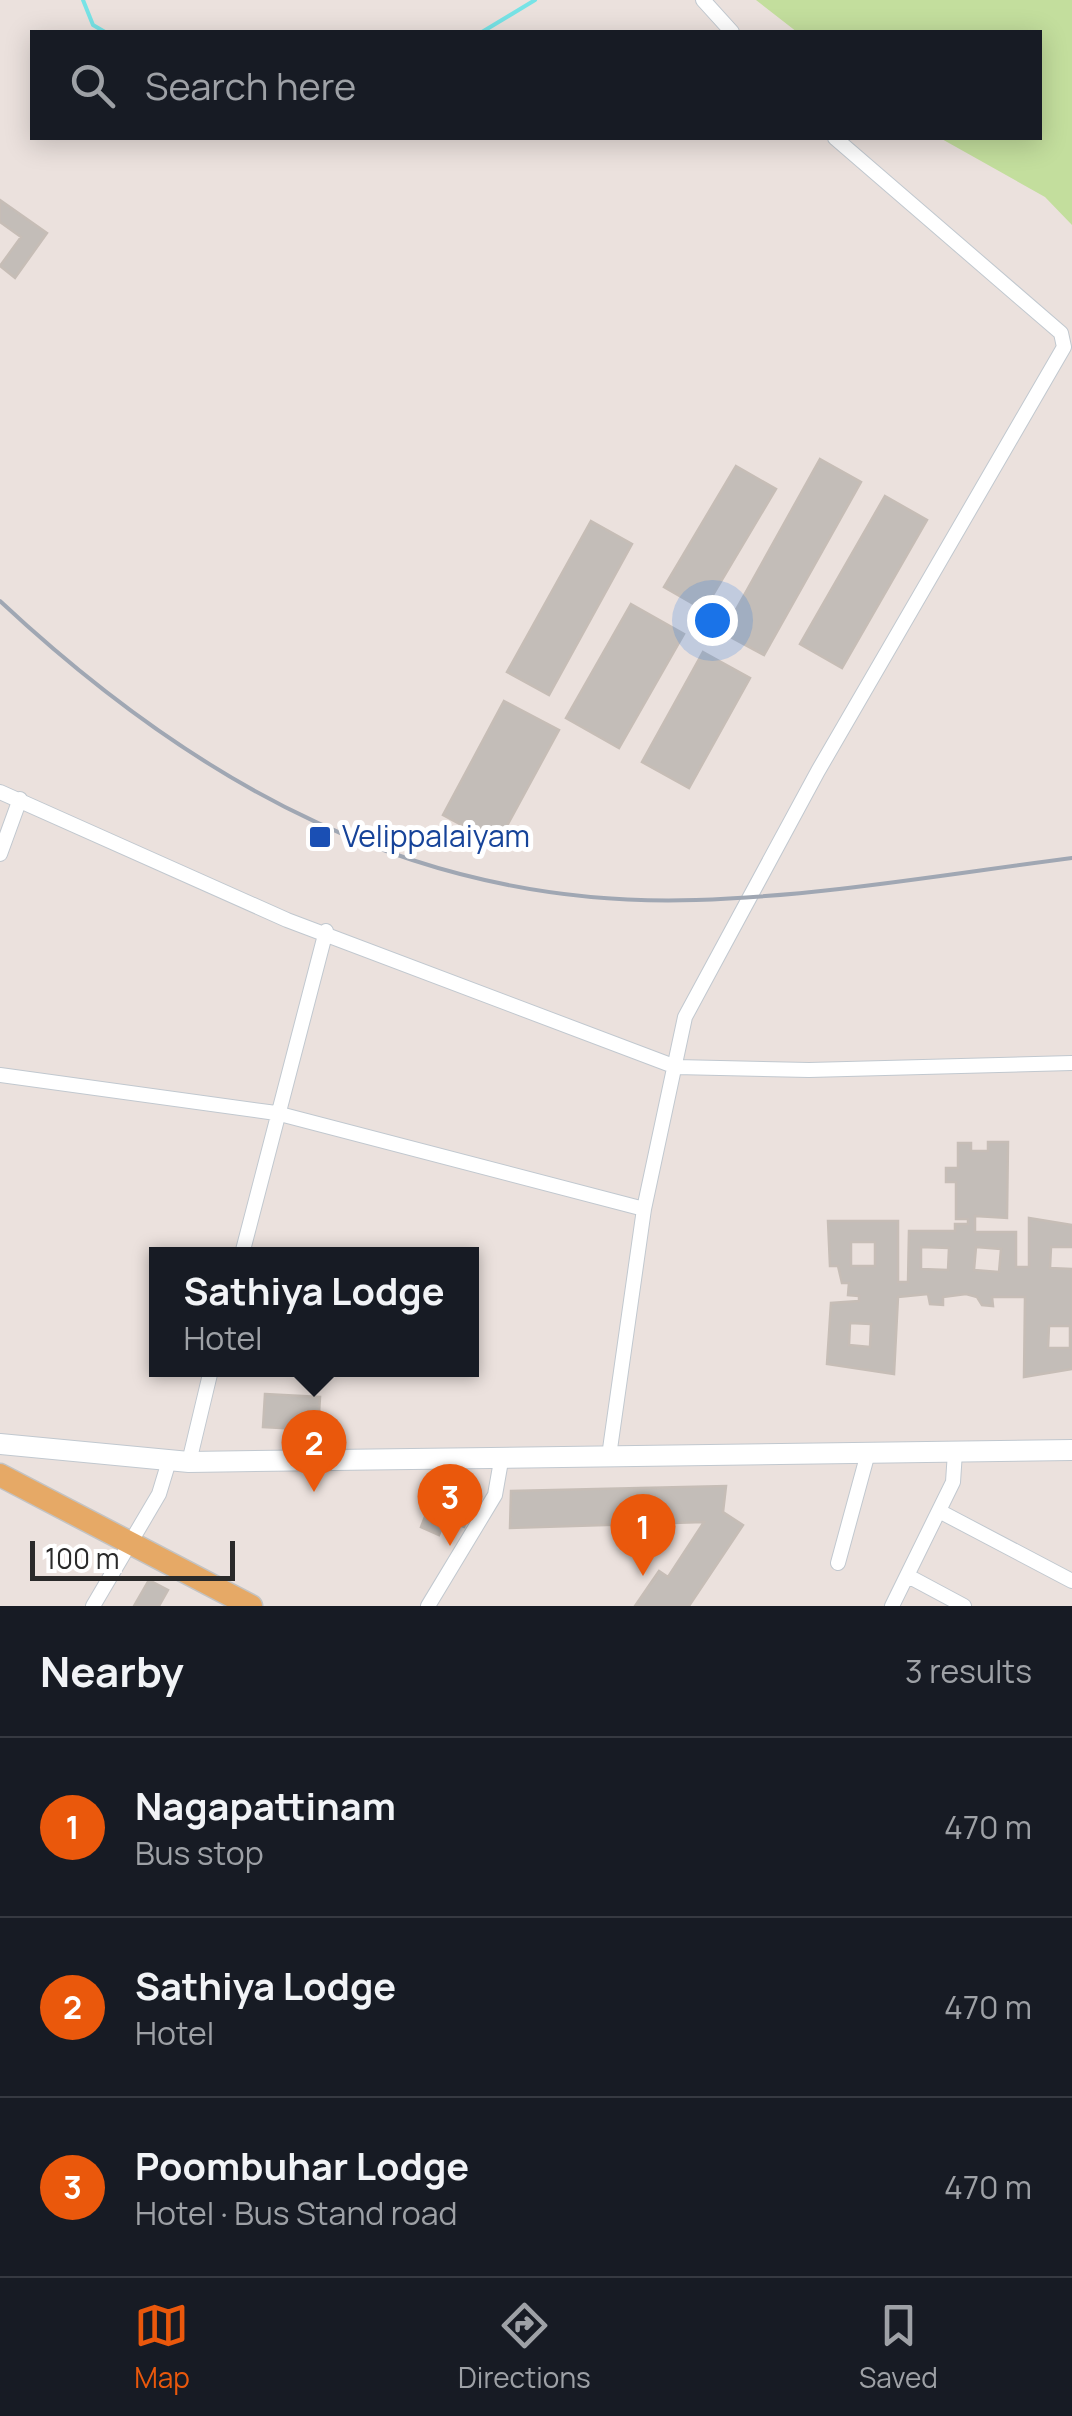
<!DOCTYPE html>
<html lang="en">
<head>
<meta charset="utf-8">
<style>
  :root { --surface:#171b24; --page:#242831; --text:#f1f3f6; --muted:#9ea1a6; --line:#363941; --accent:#ea580c }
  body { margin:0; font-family:Manrope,sans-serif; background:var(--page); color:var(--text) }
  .scale { position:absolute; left:30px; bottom:25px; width:205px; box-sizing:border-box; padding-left:10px; border:5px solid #2a2a2a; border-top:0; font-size:28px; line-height:35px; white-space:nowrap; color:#2a2a2a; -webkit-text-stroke:8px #fff; paint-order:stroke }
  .you { position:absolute; left:712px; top:620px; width:35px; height:35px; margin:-25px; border:8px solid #fff; border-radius:50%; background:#1a73e8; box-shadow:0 0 0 15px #1a73e833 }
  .badge { display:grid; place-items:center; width:65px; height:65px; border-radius:50%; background:var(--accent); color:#fff; font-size:32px; font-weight:700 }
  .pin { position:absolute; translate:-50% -82px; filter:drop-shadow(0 2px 5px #0008) }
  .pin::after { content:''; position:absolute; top:52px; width:35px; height:30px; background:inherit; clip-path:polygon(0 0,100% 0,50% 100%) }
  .popup { position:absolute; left:149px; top:1247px; width:330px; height:130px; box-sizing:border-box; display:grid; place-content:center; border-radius:0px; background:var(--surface); filter:drop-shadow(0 2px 8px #0005); font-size:32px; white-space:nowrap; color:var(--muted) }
  .popup b { font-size:38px; color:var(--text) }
  .popup::after { content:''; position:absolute; left:50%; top:100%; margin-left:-20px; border:20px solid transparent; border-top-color:var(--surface) }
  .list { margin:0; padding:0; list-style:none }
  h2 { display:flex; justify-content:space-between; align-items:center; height:130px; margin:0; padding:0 40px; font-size:42px }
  h2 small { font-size:32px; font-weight:400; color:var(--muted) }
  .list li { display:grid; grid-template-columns:65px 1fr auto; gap:30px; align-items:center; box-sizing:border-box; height:180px; padding:0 40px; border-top:2px solid var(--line) }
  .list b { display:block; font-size:38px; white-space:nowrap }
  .list p { margin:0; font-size:32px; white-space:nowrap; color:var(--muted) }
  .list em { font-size:32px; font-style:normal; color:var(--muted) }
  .icon { flex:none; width:55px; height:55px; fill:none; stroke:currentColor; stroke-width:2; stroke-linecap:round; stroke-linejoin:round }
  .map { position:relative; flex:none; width:1072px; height:1606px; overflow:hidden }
  .search { position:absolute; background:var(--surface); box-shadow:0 5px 25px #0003; left:30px; right:30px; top:30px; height:110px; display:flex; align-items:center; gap:25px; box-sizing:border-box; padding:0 35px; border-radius:0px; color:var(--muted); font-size:38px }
  .sheet { height:670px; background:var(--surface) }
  nav { display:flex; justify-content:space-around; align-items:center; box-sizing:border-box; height:140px; border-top:2px solid var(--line); background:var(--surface); font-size:28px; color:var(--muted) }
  nav a { display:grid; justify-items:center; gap:5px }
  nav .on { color:var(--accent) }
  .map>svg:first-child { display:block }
</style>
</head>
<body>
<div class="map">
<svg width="1072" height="1606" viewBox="0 0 1072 1606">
  <rect width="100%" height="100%" fill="#ebe1dd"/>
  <!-- green -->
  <path fill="#c3de9d" d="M756,0H1072V225L1045,197L940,138H1040V32H797Z"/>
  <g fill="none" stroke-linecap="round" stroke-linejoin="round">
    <!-- stream -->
    <path stroke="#77e3e6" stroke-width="4" d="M83,0L93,25L105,32
      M482,32L535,0"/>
  </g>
  <!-- building -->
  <path fill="#c3bdb8" stroke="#c6bdb6" stroke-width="2.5" fill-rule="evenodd" d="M0,200L47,233L15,278L0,266L21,237L0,222Z
    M820,459L861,482L764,655L723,633Z
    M736,466L776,489L704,610L664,587Z
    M885,496L927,520L842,668L800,644Z
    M591,521L632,544L549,695L507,672Z
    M631,604L684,634L619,748L566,718Z
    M703,652L750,678L689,788L642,762Z
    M504,701L559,730L497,844L443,815Z
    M988,1142H1008L1007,1218L975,1216V1232H1016V1267H1029V1218L1072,1225V1247H1051L1050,1268L1072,1269V1369L1024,1377L1025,1297H992L993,1306L982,1305L977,1297L966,1294L943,1297V1305L930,1304L928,1294L898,1297L894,1374L827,1364L831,1303L859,1301V1296L848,1295L849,1283H842L838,1266H830L828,1221H898V1282H908L909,1231H955V1224H968V1219H956V1182H946V1168H958V1143H971V1151H988ZM851,1242H875V1266H851ZM921,1247L949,1248L948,1270L921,1269ZM976,1247L1001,1249L999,1272L974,1270ZM850,1323L871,1324L870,1347L849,1345ZM1049,1326H1070V1348H1048Z
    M265,1394L320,1397L318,1430L263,1427Z
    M726,1486L723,1512L743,1525L689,1606H635L659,1571L668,1577L704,1522L510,1528L511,1491Z
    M435,1491L454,1498L451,1506L470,1513L464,1527L445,1520L439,1535L421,1527Z
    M149,1580L168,1590L159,1606H134Z"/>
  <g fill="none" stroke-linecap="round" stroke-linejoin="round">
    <defs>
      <path id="street" d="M703,0L732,32
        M0,792L287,920L676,1067L809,1070L1072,1063
        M0,854L20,799
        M0,1075L276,1113L644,1209
        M242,1254L326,931
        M609,1456L644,1209L685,1017L818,771L1064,347L1061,333L835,138
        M189,1462L211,1370
        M939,1511L1072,1581
        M838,1563L868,1453
        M908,1576L964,1606
        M93,1606L159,1494L169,1461
        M428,1606L495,1495L501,1461
        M892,1606L953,1482L955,1452"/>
      <path id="secondary" d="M0,1444L189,1462L1072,1450"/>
      <path id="primary" d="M0,1475L251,1606"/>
    </defs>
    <!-- street casing -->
    <use href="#street" stroke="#c1c8cf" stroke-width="16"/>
    <!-- secondary casing -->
    <use href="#secondary" stroke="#c1c8cf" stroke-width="22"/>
    <!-- primary casing -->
    <use href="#primary" stroke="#c3c3c3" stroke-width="25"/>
    <!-- street -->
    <use href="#street" stroke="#fff" stroke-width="14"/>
    <!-- secondary -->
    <use href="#secondary" stroke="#fff" stroke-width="20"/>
    <!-- primary -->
    <use href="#primary" stroke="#e6a966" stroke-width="22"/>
    <!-- rail -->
    <path stroke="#a0a7b3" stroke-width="4" d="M0,601C197,785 418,909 696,900C822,896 948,874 1072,858"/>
  </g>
  <!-- markers -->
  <rect fill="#1a4fb4" stroke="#fff" stroke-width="4" x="308" y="825" width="24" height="24" rx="5"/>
  <g text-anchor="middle" stroke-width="10" stroke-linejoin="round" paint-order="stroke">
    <!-- transit labels -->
    <g font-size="30" fill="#164399" stroke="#fff" text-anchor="start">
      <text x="342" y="847">Velippalaiyam</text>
    </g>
  </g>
</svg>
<div class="scale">100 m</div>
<div class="you"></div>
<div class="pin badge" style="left:643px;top:1576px">1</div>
<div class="pin badge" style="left:314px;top:1492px">2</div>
<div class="popup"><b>Sathiya Lodge</b>Hotel</div>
<div class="pin badge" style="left:450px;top:1546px">3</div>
<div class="search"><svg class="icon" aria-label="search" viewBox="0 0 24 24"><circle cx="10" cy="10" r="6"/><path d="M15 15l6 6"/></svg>Search here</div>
</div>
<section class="sheet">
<h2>Nearby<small>3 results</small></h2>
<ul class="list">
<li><span class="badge">1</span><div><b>Nagapattinam</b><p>Bus stop</p></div><em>470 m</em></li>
<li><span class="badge">2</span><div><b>Sathiya Lodge</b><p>Hotel</p></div><em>470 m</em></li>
<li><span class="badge">3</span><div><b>Poombuhar Lodge</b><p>Hotel · Bus Stand road</p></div><em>470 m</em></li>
</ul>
</section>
<nav>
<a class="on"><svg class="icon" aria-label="map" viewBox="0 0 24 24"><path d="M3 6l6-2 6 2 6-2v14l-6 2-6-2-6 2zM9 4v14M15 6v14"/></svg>Map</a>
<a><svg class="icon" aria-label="directions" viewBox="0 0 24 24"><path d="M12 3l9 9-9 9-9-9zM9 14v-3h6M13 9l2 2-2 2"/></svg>Directions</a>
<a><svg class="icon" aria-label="saved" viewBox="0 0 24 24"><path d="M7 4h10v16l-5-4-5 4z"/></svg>Saved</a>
</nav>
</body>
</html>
